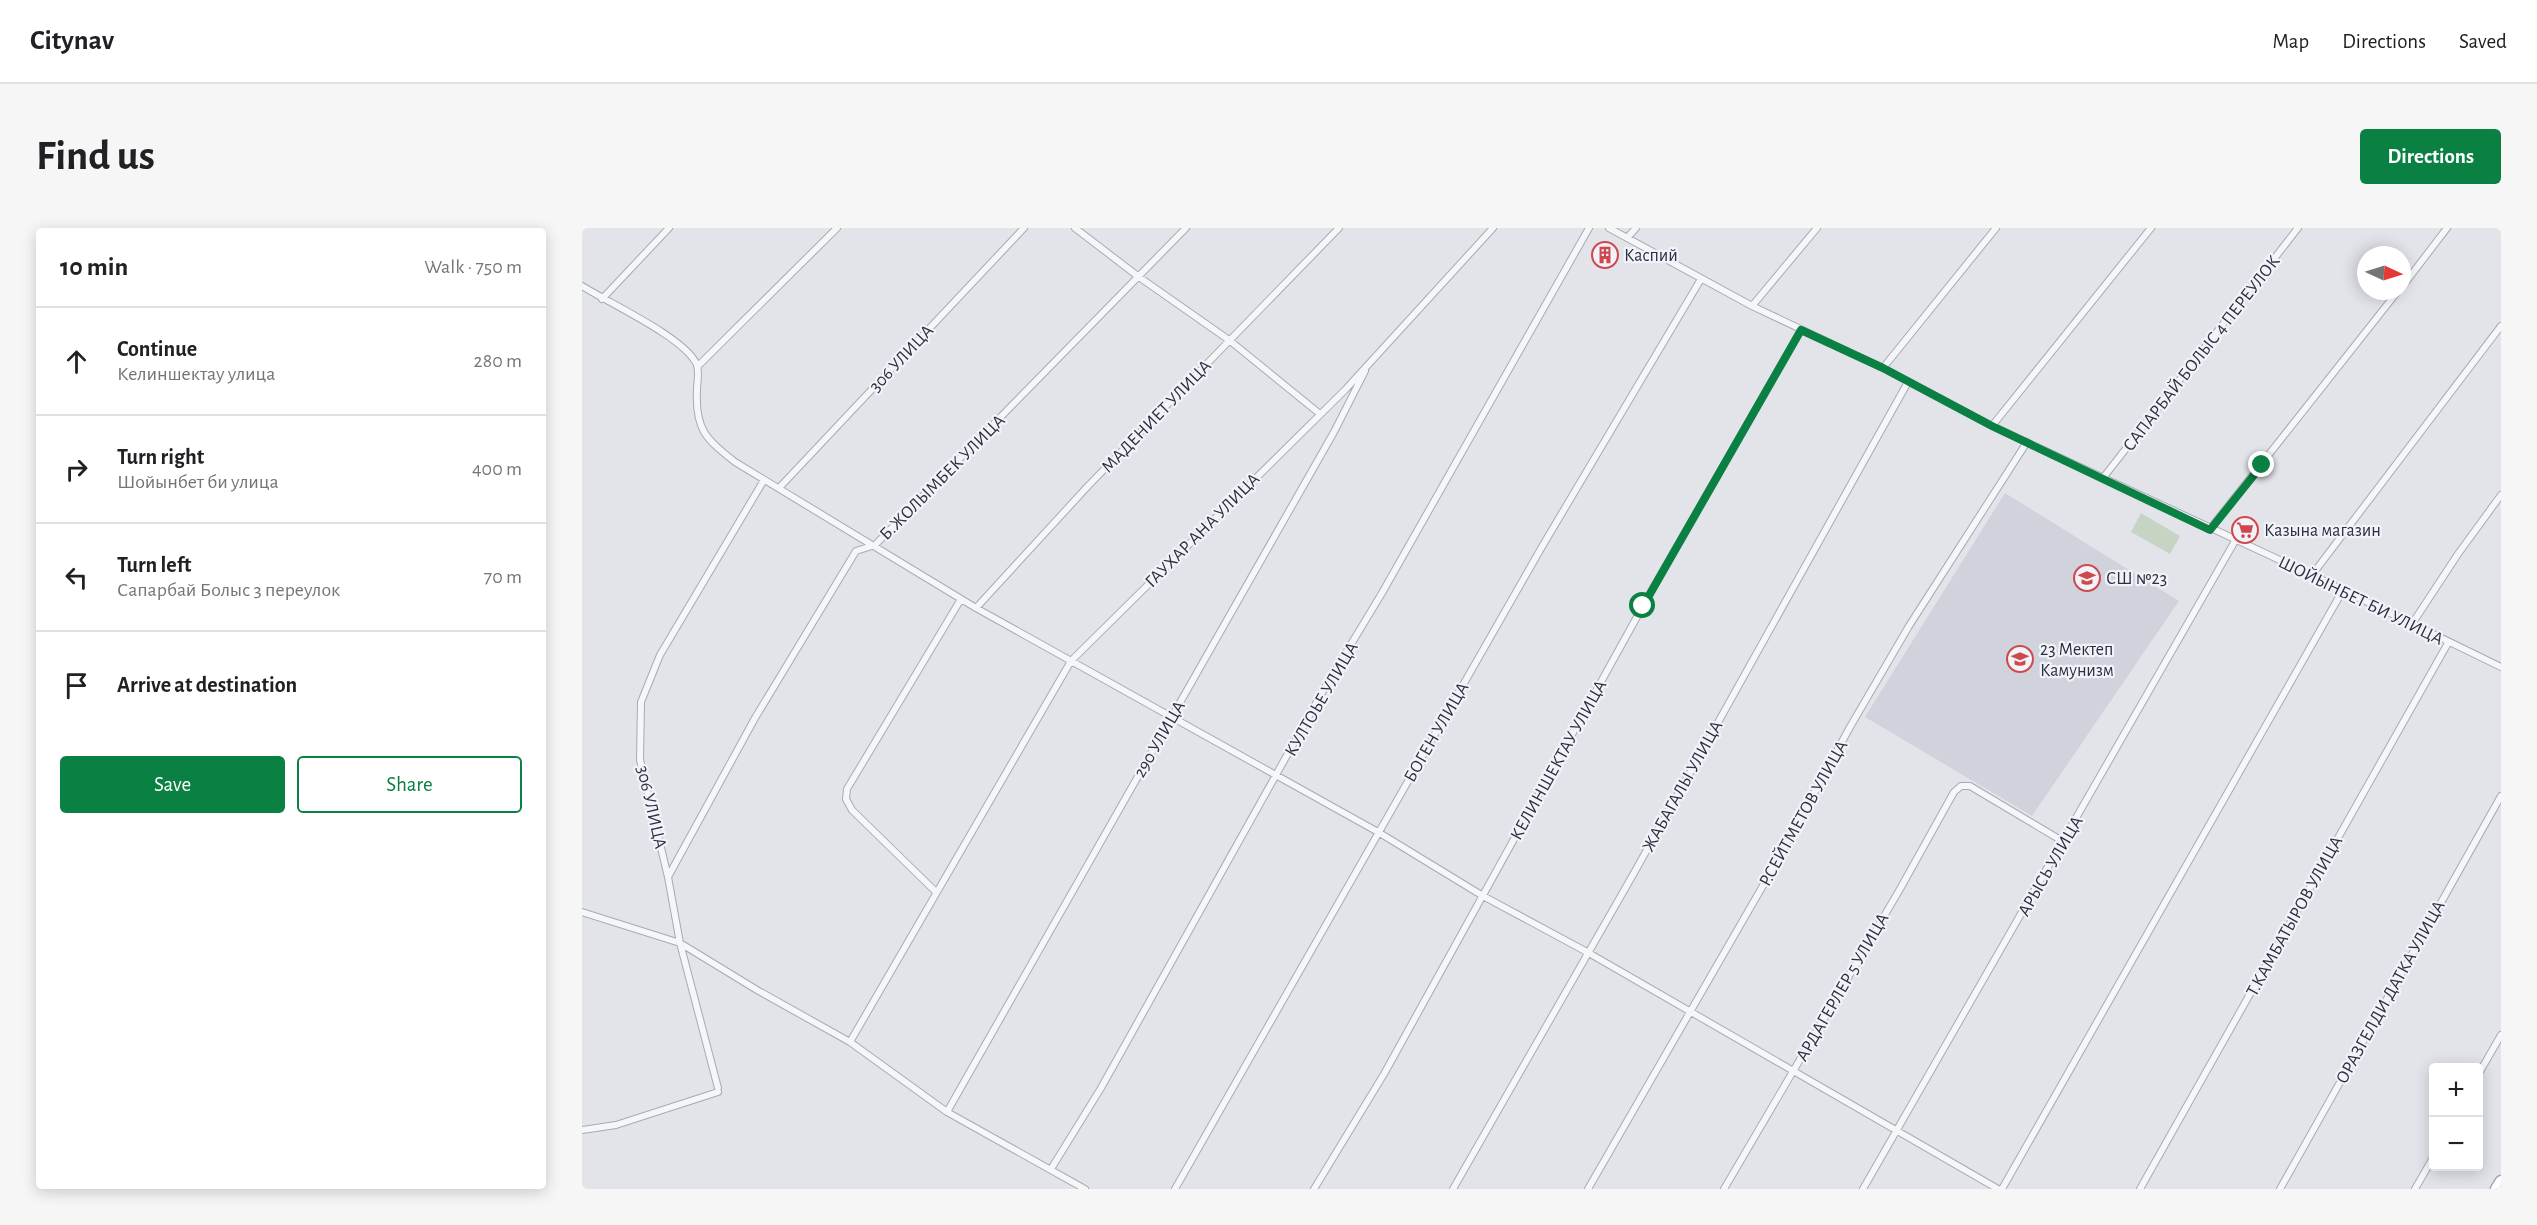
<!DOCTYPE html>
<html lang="en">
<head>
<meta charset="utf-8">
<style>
  :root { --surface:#fff; --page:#f6f6f6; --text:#202124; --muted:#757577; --line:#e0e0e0; --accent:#0b8043 }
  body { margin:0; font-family:"Alegreya Sans",sans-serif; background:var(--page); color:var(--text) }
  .controls { position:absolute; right:18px; bottom:18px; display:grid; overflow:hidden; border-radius:6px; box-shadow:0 3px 15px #0003 }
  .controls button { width:54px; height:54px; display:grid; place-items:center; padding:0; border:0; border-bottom:2px solid var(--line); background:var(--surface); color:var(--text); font:30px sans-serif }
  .compass { position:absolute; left:1775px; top:18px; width:54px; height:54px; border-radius:50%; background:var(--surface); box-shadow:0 3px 15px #0003; rotate:94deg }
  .stop { position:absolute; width:18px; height:18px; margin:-14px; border:4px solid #0b8043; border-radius:50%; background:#fff }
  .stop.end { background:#0b8043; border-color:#fff; box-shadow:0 2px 6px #0008 }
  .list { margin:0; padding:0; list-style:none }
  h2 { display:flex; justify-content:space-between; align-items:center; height:78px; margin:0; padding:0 24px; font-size:26px }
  h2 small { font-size:20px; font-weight:400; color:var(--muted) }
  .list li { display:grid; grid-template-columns:39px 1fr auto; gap:18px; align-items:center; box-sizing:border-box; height:108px; padding:0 24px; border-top:2px solid var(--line) }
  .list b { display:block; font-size:22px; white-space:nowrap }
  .list p { margin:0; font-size:20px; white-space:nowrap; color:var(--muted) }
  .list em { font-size:20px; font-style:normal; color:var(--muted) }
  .actions { display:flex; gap:12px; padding:18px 24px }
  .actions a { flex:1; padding:14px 0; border:2px solid var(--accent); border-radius:6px; text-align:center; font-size:21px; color:var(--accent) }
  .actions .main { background:var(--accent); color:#fff }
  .icon { flex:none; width:33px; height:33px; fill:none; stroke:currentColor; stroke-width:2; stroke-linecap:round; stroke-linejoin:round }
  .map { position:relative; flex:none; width:1919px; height:961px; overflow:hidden; border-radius:6px }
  header { display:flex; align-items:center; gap:36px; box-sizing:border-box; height:84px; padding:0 30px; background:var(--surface); border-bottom:2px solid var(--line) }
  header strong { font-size:28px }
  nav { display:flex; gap:33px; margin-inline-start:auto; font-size:21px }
  .intro { display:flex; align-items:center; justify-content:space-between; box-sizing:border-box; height:144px; padding:0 36px }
  h1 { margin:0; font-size:42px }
  .button { padding:15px 27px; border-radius:6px; background:var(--accent); color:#fff; font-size:21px; font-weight:700 }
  main { display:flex; gap:36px; padding:0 36px }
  aside { flex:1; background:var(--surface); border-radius:6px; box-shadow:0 3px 15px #0003 }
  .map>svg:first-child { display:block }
</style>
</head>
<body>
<header>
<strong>Citynav</strong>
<nav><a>Map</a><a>Directions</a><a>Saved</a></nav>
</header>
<div class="intro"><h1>Find us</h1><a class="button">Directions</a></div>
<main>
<aside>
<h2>10 min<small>Walk · 750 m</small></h2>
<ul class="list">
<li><svg class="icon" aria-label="ahead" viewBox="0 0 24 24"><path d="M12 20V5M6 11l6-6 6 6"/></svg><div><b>Continue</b><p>Келиншектау улица</p></div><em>280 m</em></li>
<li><svg class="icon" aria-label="right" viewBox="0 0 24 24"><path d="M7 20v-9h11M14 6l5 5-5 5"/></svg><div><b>Turn right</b><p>Шойынбет би улица</p></div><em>400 m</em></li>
<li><svg class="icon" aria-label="left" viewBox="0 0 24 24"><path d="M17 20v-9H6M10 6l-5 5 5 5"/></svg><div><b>Turn left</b><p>Сапарбай Болыс 3 переулок</p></div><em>70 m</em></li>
<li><svg class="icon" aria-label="arrive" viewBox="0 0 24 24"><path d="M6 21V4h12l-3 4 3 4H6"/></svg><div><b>Arrive at destination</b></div></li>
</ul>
<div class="actions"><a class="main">Save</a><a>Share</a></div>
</aside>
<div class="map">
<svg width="1919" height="961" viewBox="0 0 1919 961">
  <rect width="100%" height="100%" fill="#e2e4ea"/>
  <!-- built -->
  <path fill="#d0d3dc" d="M1423,265L1597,373L1450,588L1283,489Z"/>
  <!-- green -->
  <path fill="#c5d4c3" d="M1559,285L1598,308L1588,326L1549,304Z"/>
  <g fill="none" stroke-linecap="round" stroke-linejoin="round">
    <defs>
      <path id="street" d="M493,0L557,49L647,112L738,186
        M1027,0L1170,78L1301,140L1410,198L1730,347L1919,439
        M1045,10L1054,0
        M0,58C27,75 101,109 114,135C118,142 115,154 115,162C113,202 124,211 153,234L394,380L796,604L901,668L1005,724L1416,961
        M1820,59L1865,0
        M20,71L87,0
        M1170,78L1235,0
        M116,138L255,0
        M1301,140L1414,0
        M1410,198L1569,0
        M1521,250L1716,0
        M197,260L442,0
        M1628,301L1816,63
        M1730,347L1919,98
        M394,380L506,258L757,0
        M1830,396L1876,326L1919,267
        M86,649L173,490L274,323L293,317L604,0
        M353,663L270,582L264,571L265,561L379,371
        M0,684L98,715L175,762L268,814
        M1896,847L1919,807
        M136,860L98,715L86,649L58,532L59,474L78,427L182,252
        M365,884L752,204L783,143
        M0,902L34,897L136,864
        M469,941L519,860L742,461L800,365L1007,0
        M503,961L365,884L268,814L489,433L763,162L911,0
        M593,961L961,317L1119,51
        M732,961L802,846L1061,378L1219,102
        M871,961L1052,645L1326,154
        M1006,961L1194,635L1268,499L1327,398L1445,214
        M1142,961L1318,661L1372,564L1379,558H1388L1482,614
        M1281,961L1653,313
        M1420,961L1761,362
        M1558,961L1866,415
        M1698,961L1919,568
        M1833,961L1852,928"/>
      <path id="primary" d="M1914,961L1919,953"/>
    </defs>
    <!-- street casing -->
    <use href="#street" stroke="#a7aab4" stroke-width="8"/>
    <!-- primary casing -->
    <use href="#primary" stroke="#a1a7b6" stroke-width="13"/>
    <!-- street -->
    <use href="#street" stroke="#f5f6f8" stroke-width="6"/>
    <!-- primary -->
    <use href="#primary" stroke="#fff" stroke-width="10"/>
  </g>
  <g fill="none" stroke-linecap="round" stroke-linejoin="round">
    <!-- route -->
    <path stroke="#0b8043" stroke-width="8" d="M1061,378L1219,102L1301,140L1410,198L1628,302L1680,237"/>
  </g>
  <!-- icons -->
  <defs>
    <symbol id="building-ring" viewBox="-11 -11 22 22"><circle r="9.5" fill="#f2f3f8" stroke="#ce484d" stroke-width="1.5"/><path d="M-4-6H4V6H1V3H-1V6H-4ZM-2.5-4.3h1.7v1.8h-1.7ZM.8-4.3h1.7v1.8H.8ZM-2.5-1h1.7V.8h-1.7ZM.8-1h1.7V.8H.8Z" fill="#ce484d"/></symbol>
    <symbol id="supermarket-ring" viewBox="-11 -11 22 22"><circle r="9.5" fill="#f2f3f8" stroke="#ce484d" stroke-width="1.5"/><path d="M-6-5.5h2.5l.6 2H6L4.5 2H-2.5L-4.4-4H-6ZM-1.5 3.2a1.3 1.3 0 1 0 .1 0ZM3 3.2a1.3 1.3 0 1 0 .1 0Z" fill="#ce484d"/></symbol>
    <symbol id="school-ring" viewBox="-11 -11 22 22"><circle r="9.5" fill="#f2f3f8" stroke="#ce484d" stroke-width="1.5"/><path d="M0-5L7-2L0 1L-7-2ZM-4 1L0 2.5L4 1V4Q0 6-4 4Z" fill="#ce484d"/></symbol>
  </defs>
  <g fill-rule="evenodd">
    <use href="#building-ring" x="1008" y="12" width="30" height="30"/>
    <use href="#supermarket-ring" x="1648" y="287" width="30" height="30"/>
    <use href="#school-ring" x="1490" y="335" width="30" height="30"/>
    <use href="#school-ring" x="1423" y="416" width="30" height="30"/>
  </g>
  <g text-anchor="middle" stroke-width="4.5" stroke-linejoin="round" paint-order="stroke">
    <!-- poi labels -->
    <g font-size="18" fill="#2a3042" stroke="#f2f3f8" text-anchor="start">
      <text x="1042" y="33">Каспий</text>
      <text x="1682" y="308">Казына магазин</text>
      <text x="1524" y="356">СШ №23</text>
      <text x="1458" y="427">23 Мектеп<tspan x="1458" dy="21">Камунизм</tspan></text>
    </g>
    <!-- street labels -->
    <g font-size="18" fill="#2a3042" stroke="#f2f3f8">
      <text transform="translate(1619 125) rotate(-52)" y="6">САПАРБАЙ БОЛЫС 4 ПЕРЕУЛОК</text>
      <text transform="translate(319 130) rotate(-47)" y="6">306 УЛИЦА</text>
      <text transform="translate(574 188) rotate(-46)" y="6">МАДЕНИЕТ УЛИЦА</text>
      <text transform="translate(360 249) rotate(-45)" y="6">Б.ЖОЛЫМБЕК УЛИЦА</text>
      <text transform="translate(620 302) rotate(-45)" y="6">ГАУХАР АНА УЛИЦА</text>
      <text transform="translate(1779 372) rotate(26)" y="6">ШОЙЫНБЕТ БИ УЛИЦА</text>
      <text transform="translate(739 471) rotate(-60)" y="6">КУЛТОЬЕ УЛИЦА</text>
      <text transform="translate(854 504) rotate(-60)" y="6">БОГЕН УЛИЦА</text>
      <text transform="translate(577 511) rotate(-60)" y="6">290 УЛИЦА</text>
      <text transform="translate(976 532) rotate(-61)" y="6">КЕЛИНШЕКТАУ УЛИЦА</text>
      <text transform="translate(1100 558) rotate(-61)" y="6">ЖАБАГАЛЫ УЛИЦА</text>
      <text transform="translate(70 579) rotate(77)" y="6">306 УЛИЦА</text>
      <text transform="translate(1221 585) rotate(-61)" y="6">Р.СЕЙТМЕТОВ УЛИЦА</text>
      <text transform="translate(1468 638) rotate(-60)" y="6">АРЫСЬ УЛИЦА</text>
      <text transform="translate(1712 688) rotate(-61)" y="6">Т.КАМБАТЫРОВ УЛИЦА</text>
      <text transform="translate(1260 759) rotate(-60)" y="6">АРДАГЕРЛЕР 5 УЛИЦА</text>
      <text transform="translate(1808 764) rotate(-61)" y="6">ОРАЗГЕЛДИ ДАТКА УЛИЦА</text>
    </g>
  </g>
</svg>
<div class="controls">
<button>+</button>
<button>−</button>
</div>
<svg class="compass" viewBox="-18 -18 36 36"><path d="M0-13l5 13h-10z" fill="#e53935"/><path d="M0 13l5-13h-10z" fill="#757577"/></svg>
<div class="stop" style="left:1061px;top:378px"></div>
<div class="stop end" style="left:1680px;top:237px"></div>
</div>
</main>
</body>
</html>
